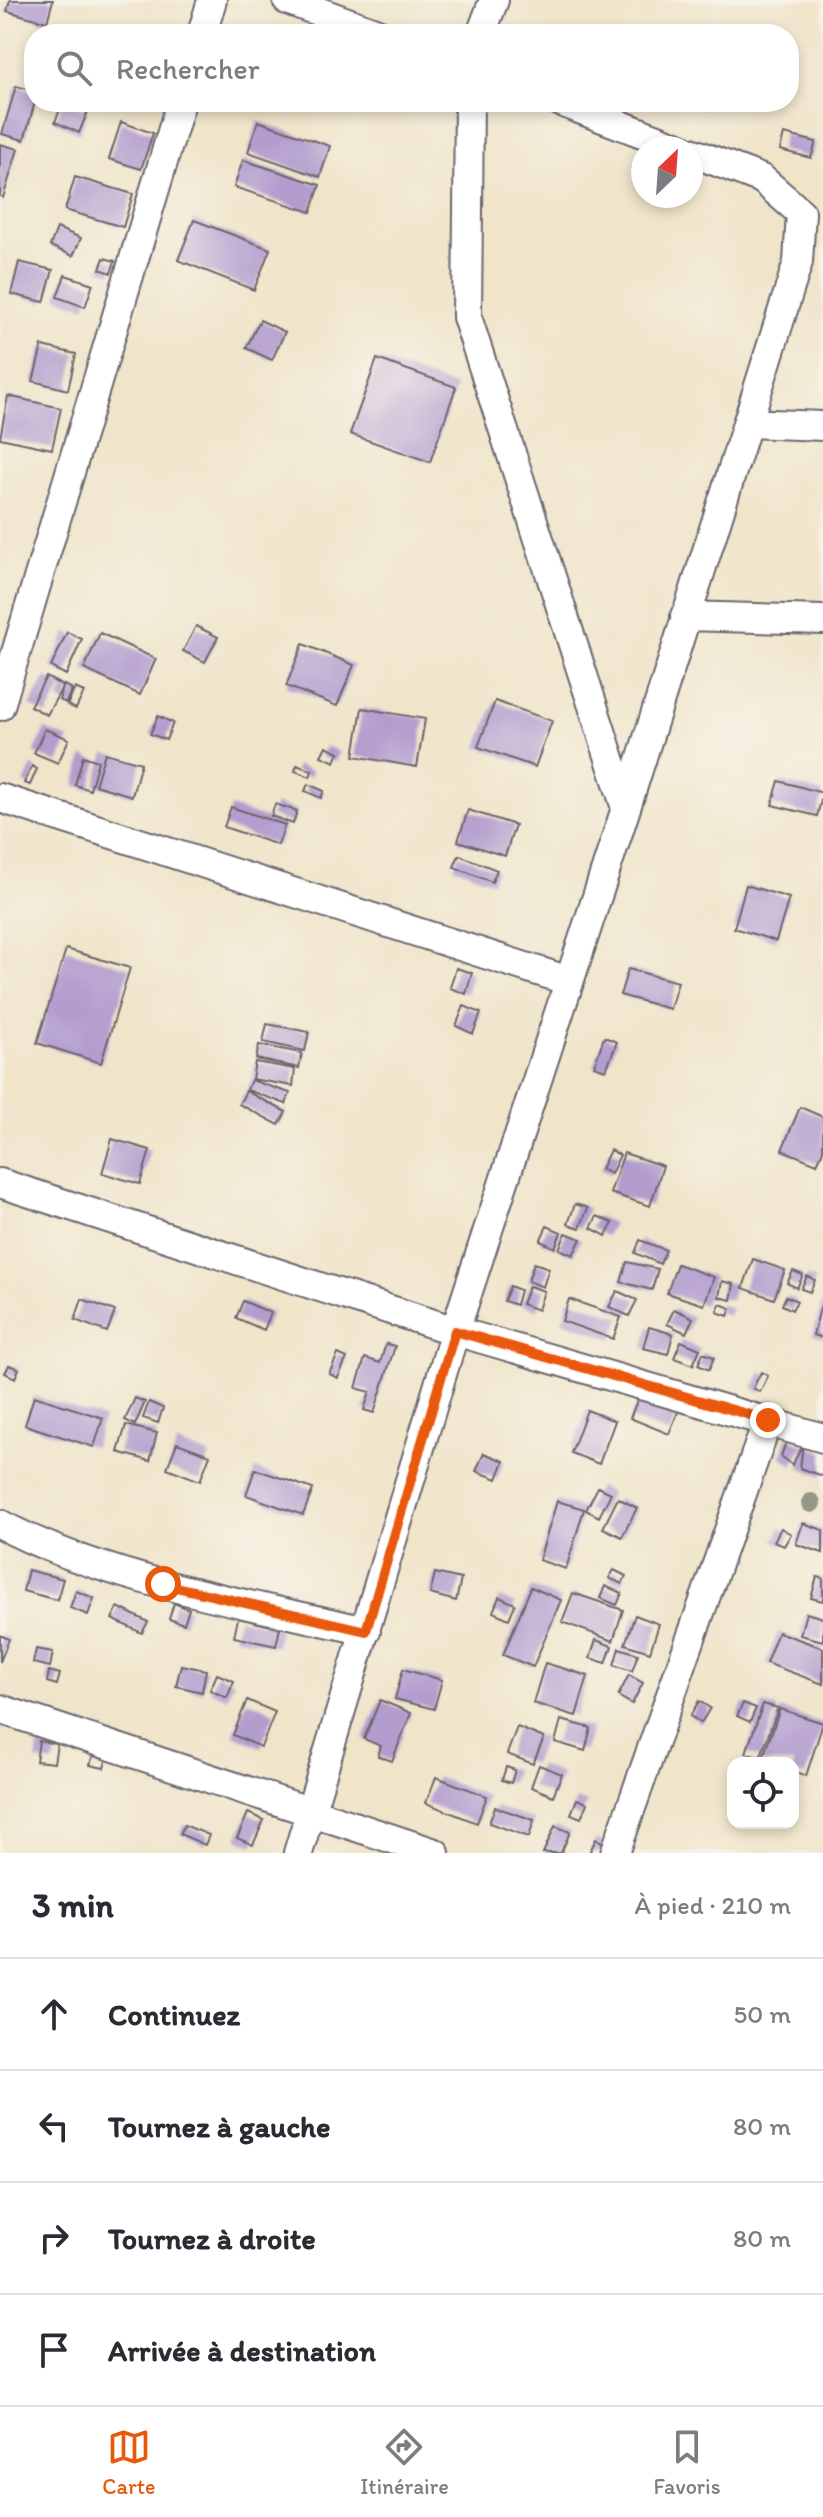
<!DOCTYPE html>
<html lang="fr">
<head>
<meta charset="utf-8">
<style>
  :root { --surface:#fff; --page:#f7f7f7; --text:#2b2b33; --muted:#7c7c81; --line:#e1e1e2; --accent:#ea580c }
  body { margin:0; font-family:Itim,sans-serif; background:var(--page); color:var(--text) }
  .controls { position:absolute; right:24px; bottom:24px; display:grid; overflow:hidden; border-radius:16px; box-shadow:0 4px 12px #0003 }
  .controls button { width:72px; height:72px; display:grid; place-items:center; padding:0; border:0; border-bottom:2px solid var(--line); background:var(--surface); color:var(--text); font:40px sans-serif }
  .compass { position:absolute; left:631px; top:136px; width:72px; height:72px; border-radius:50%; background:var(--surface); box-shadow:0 4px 12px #0003; rotate:25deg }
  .stop { position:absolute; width:24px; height:24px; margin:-18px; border:6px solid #ea580c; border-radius:50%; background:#fff }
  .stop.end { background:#ea580c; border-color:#fff; box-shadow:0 2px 8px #0008 }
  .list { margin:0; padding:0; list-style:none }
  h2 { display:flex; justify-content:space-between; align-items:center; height:104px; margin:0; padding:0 32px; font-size:34px }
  h2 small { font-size:26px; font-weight:400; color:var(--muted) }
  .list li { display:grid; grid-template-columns:52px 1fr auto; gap:24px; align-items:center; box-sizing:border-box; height:112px; padding:0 32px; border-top:2px solid var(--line) }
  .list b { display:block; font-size:30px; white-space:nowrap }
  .list em { font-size:26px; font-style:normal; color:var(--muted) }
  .icon { flex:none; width:44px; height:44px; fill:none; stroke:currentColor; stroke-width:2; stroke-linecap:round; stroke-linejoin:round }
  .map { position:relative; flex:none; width:823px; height:1853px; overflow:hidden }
  .search { position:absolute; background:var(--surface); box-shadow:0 4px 12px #0003; left:24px; right:24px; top:24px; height:88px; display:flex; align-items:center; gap:20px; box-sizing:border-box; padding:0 28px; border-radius:32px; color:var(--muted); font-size:30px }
  .sheet { height:552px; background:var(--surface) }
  nav { display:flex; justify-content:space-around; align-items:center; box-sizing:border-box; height:112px; border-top:2px solid var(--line); background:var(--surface); font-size:22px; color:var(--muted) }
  nav a { display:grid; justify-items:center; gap:4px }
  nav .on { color:var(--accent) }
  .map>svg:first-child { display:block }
</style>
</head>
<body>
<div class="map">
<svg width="823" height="1853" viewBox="0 0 823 1853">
  <rect width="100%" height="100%" fill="#f7f3e8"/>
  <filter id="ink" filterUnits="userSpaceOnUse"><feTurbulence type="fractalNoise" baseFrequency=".0125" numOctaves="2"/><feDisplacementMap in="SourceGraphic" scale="16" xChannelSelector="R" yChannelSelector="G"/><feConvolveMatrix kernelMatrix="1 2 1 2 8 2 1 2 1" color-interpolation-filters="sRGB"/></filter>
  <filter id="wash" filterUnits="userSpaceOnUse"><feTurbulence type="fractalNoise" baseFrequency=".006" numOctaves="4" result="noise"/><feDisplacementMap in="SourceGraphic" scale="32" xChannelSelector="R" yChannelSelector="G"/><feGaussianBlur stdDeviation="1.8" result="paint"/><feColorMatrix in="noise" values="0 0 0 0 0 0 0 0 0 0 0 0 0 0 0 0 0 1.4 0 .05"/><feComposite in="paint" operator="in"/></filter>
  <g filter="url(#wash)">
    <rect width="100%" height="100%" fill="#f0e4c9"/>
    <g id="blocks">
      <!-- building -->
      <path fill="#b39dcf" d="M10,0H53L47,22L7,11Z
        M16,86L34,91L35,102L24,140L2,134Z
        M63,102L88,111L79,133L55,122Z
        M258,121L330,146L320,177L248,152Z
        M121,122L153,133L141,169L109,159Z
        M784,134L816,142L811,158L780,150Z
        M0,144L18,149L3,198L0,196Z
        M243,160L320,185L311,212L234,187Z
        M75,177L133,194L123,227L65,210Z
        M194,220L270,249L254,290L178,260Z
        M57,228L81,238L73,256L50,246Z
        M104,258L115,261L111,273L100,269Z
        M19,262L53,270L44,302L11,294Z
        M65,275L93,284L85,307L57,297Z
        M260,320L285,332L272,360L246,348Z
        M42,346L76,354L68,390L33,381Z
        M377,359L456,387L430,462L350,434Z
        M8,396L61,408L52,449L0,438Z
        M196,626L218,637L205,662L183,651Z
        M67,632L82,639L66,675L51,667Z
        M100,633L156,659L140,695L84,669Z
        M303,644L354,665L337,706L286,686Z
        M46,677L63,686L47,715L30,706Z
        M64,685L72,689L66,703L59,700Z
        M75,688L84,692L76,709L67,705Z
        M495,701L552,721L535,767L478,747Z
        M362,708L425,719L417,767L354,756Z
        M158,716L173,723L166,740L150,734Z
        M45,729L69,739L58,763L34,753Z
        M326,746L339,752L335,762L321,756Z
        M105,753L141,763L132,796L95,785Z
        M83,756L98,761L90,790L75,785Z
        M297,765L312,771L310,777L295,771Z
        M32,766L37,769L30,785L24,783Z
        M779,781L823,793L817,816L772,805Z
        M308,784L324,791L321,798L305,791Z
        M275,804L297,811L293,824L271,816Z
        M231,807L285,825L278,845L224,827Z
        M468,810L515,825L505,856L458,841Z
        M459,855L497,870L492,882L454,867Z
        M746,885L789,898L776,941L734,928Z
        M66,949L130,968L101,1063L37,1043Z
        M456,968L472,973L466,994L450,988Z
        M628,969L678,982L670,1009L620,995Z
        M464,1006L481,1013L473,1034L456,1026Z
        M267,1024L309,1032L305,1051L263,1042Z
        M604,1037L617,1042L606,1070L594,1066Z
        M259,1045L302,1053L299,1068L256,1059Z
        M255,1062L295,1069L293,1086L252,1079Z
        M251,1080L290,1093L286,1104L247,1090Z
        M246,1091L286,1112L279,1125L239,1104Z
        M800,1107L823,1117V1150L817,1164L782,1150Z
        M112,1139L150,1150L140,1184L102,1173Z
        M610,1150L620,1155L611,1174L601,1169Z
        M624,1153L663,1166L650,1206L610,1193Z
        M575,1204L588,1208L580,1228L568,1224Z
        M597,1216L613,1223L606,1236L591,1228Z
        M547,1226L561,1232L555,1248L540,1241Z
        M566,1233L581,1239L573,1255L559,1249Z
        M640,1240L666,1250L660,1264L635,1253Z
        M753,1259L785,1270L774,1299L743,1288Z
        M627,1262L658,1269L652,1290L621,1282Z
        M534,1263L549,1268L543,1287L528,1281Z
        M677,1264L714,1277L704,1305L667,1293Z
        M793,1271L803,1275L797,1288L787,1283Z
        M807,1276L815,1280L810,1292L801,1289Z
        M722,1281L734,1284L731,1300L719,1297Z
        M510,1286L520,1290L516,1305L504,1301Z
        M529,1286L544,1291L538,1310L522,1304Z
        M617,1291L637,1300L629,1316L609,1307Z
        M786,1296L797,1301L792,1310L782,1305Z
        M82,1299L115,1311L107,1332L75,1320Z
        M569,1299L621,1317L613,1339L562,1321Z
        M243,1301L271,1313L264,1330L236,1318Z
        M822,1301H823V1338L813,1335Z
        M720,1304L731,1308L728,1316L717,1312Z
        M674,1309L693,1318L686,1333L667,1324Z
        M649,1327L673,1334L668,1354L643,1348Z
        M681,1341L700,1349L693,1365L674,1358Z
        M386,1344L395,1346L374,1413L364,1410L370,1392L356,1388L365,1358L380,1363Z
        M703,1353L714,1357L709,1370L698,1365Z
        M338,1354L347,1358L338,1378L329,1374Z
        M9,1365L19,1369L15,1378L5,1373Z
        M761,1372L768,1376L760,1392L753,1388Z
        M641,1391L680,1407L669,1434L630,1418Z
        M34,1396L103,1418L94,1447L25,1425Z
        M135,1398L145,1402L135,1425L125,1420Z
        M149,1402L163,1408L158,1423L143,1418Z
        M587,1410L615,1421L599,1464L571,1453Z
        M126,1425L157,1433L150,1461L118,1452Z
        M788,1437L803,1445L792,1465L781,1456Z
        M177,1443L210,1455L200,1481L167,1468Z
        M803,1445L823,1452V1476L800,1468Z
        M484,1453L504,1461L497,1479L476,1471Z
        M255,1469L313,1489L303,1515L246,1495Z
        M598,1487L611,1493L599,1517L586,1510Z
        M618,1498L637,1508L622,1537L603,1528Z
        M557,1501L584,1509L566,1569L539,1560Z
        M803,1523L823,1530V1553L796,1544Z
        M781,1528L791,1534L784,1546L774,1541Z
        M28,1570L63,1579L57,1600L23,1591Z
        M614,1570L626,1576L622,1584L609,1578Z
        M435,1573L461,1579L456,1601L430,1594Z
        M817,1577L823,1578V1601L811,1598Z
        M605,1586L622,1593L617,1605L600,1598Z
        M531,1587L561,1600L533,1667L503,1655Z
        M76,1591L94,1598L88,1615L70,1608Z
        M573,1593L623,1610L613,1641L562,1622Z
        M499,1597L515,1604L509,1619L493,1612Z
        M174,1603L189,1609L184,1624L169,1619Z
        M118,1607L148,1622L142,1633L112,1619Z
        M806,1613L823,1618V1641L800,1635Z
        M635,1615L659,1624L650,1652L625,1644Z
        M238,1618L280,1628L276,1646L234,1637Z
        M778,1632L823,1648V1684L766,1663Z
        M0,1635L9,1639L0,1662Z
        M596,1640L612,1646L606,1663L590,1658Z
        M619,1648L638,1654L632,1671L614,1665Z
        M36,1649L53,1652L50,1667L33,1663Z
        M545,1663L588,1676L576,1716L533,1703Z
        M181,1665L206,1670L202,1692L176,1686Z
        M403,1669L442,1680L434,1709L395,1699Z
        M49,1671L60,1674L57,1685L47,1682Z
        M217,1674L234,1681L227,1698L210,1690Z
        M629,1675L643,1683L632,1704L618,1696Z
        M247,1700L275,1712L261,1747L233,1735Z
        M380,1700L411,1713L392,1761L378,1756L381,1746L364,1739Z
        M699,1701L710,1708L701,1723L690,1716Z
        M743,1703L756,1708L750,1722L737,1716Z
        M763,1704L778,1708L760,1758L746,1753Z
        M780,1709L823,1723L806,1776L793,1771V1763H761Z
        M561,1720L591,1728L585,1751L555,1742Z
        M517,1727L544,1738L533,1764L507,1754Z
        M39,1741L57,1744L54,1763L36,1761Z
        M97,1743L110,1747L104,1768L90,1765Z
        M539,1765L562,1774L553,1796L531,1787Z
        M506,1767L515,1770L511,1783L502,1780Z
        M436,1777L487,1796L477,1823L426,1803Z
        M577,1799L587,1803L581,1818L571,1814Z
        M495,1807L534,1820L529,1837L489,1823Z
        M248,1813L264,1820L253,1845L237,1838Z
        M184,1825L209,1835L205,1845L180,1834Z
        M555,1826L570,1832L561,1853H543Z
        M596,1839L611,1846L609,1853H589Z"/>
    </g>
  </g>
  <g filter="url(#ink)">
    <use href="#blocks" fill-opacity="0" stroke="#6a666d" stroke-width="2"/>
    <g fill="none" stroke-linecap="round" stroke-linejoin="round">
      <defs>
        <path id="minor" d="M287,0L380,34
          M202,34L212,0
          M481,34L494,0
          M469,102L467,317L626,808
          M561,102L681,148
          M747,423L823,426
          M685,616L823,620
          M0,706L181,102
          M0,798L569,981
          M0,1183L455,1331L823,1438
          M0,1524C104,1580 250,1604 366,1631
          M0,1709L435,1853
          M298,1853L455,1331L626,808L798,262L801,213L762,179L691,152
          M615,1853L768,1420"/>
      </defs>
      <!-- minor casing -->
      <use href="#minor" stroke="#6a666d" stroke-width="32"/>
      <!-- minor -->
      <use href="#minor" stroke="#fff" stroke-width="28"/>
    </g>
    <!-- trees -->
    <circle fill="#969887" cx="811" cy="1503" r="10"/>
  </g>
  <g fill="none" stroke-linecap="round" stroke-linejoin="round" filter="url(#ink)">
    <!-- route -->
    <path stroke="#ea580c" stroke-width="10" d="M163,1584L366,1631L455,1331L768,1420"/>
  </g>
</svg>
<div class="controls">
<button><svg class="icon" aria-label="locate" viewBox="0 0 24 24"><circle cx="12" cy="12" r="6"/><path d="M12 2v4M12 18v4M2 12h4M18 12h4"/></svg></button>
</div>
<svg class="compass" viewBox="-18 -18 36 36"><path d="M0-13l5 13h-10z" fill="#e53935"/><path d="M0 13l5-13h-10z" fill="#7c7c81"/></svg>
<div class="stop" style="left:163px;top:1584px"></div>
<div class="stop end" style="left:768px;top:1420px"></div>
<div class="search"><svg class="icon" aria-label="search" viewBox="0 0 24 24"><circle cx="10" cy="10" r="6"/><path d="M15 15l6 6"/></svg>Rechercher</div>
</div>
<section class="sheet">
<h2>3 min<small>À pied · 210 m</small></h2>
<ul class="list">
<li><svg class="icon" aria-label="ahead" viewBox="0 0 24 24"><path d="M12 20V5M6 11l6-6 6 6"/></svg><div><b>Continuez</b></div><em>50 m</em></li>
<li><svg class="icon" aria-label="left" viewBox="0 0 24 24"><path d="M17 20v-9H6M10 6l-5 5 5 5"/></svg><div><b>Tournez à gauche</b></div><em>80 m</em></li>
<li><svg class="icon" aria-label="right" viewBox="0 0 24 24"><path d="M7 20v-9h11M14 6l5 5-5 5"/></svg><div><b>Tournez à droite</b></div><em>80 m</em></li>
<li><svg class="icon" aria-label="arrive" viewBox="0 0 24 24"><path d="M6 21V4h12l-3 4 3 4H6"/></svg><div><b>Arrivée à destination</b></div></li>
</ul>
</section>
<nav>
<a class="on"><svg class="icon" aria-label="map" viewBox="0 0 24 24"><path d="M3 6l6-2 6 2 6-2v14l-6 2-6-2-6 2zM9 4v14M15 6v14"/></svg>Carte</a>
<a><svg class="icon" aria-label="directions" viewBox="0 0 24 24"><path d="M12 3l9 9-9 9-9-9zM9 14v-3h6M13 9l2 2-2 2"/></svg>Itinéraire</a>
<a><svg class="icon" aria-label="saved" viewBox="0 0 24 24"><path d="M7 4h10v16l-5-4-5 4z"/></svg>Favoris</a>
</nav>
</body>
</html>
